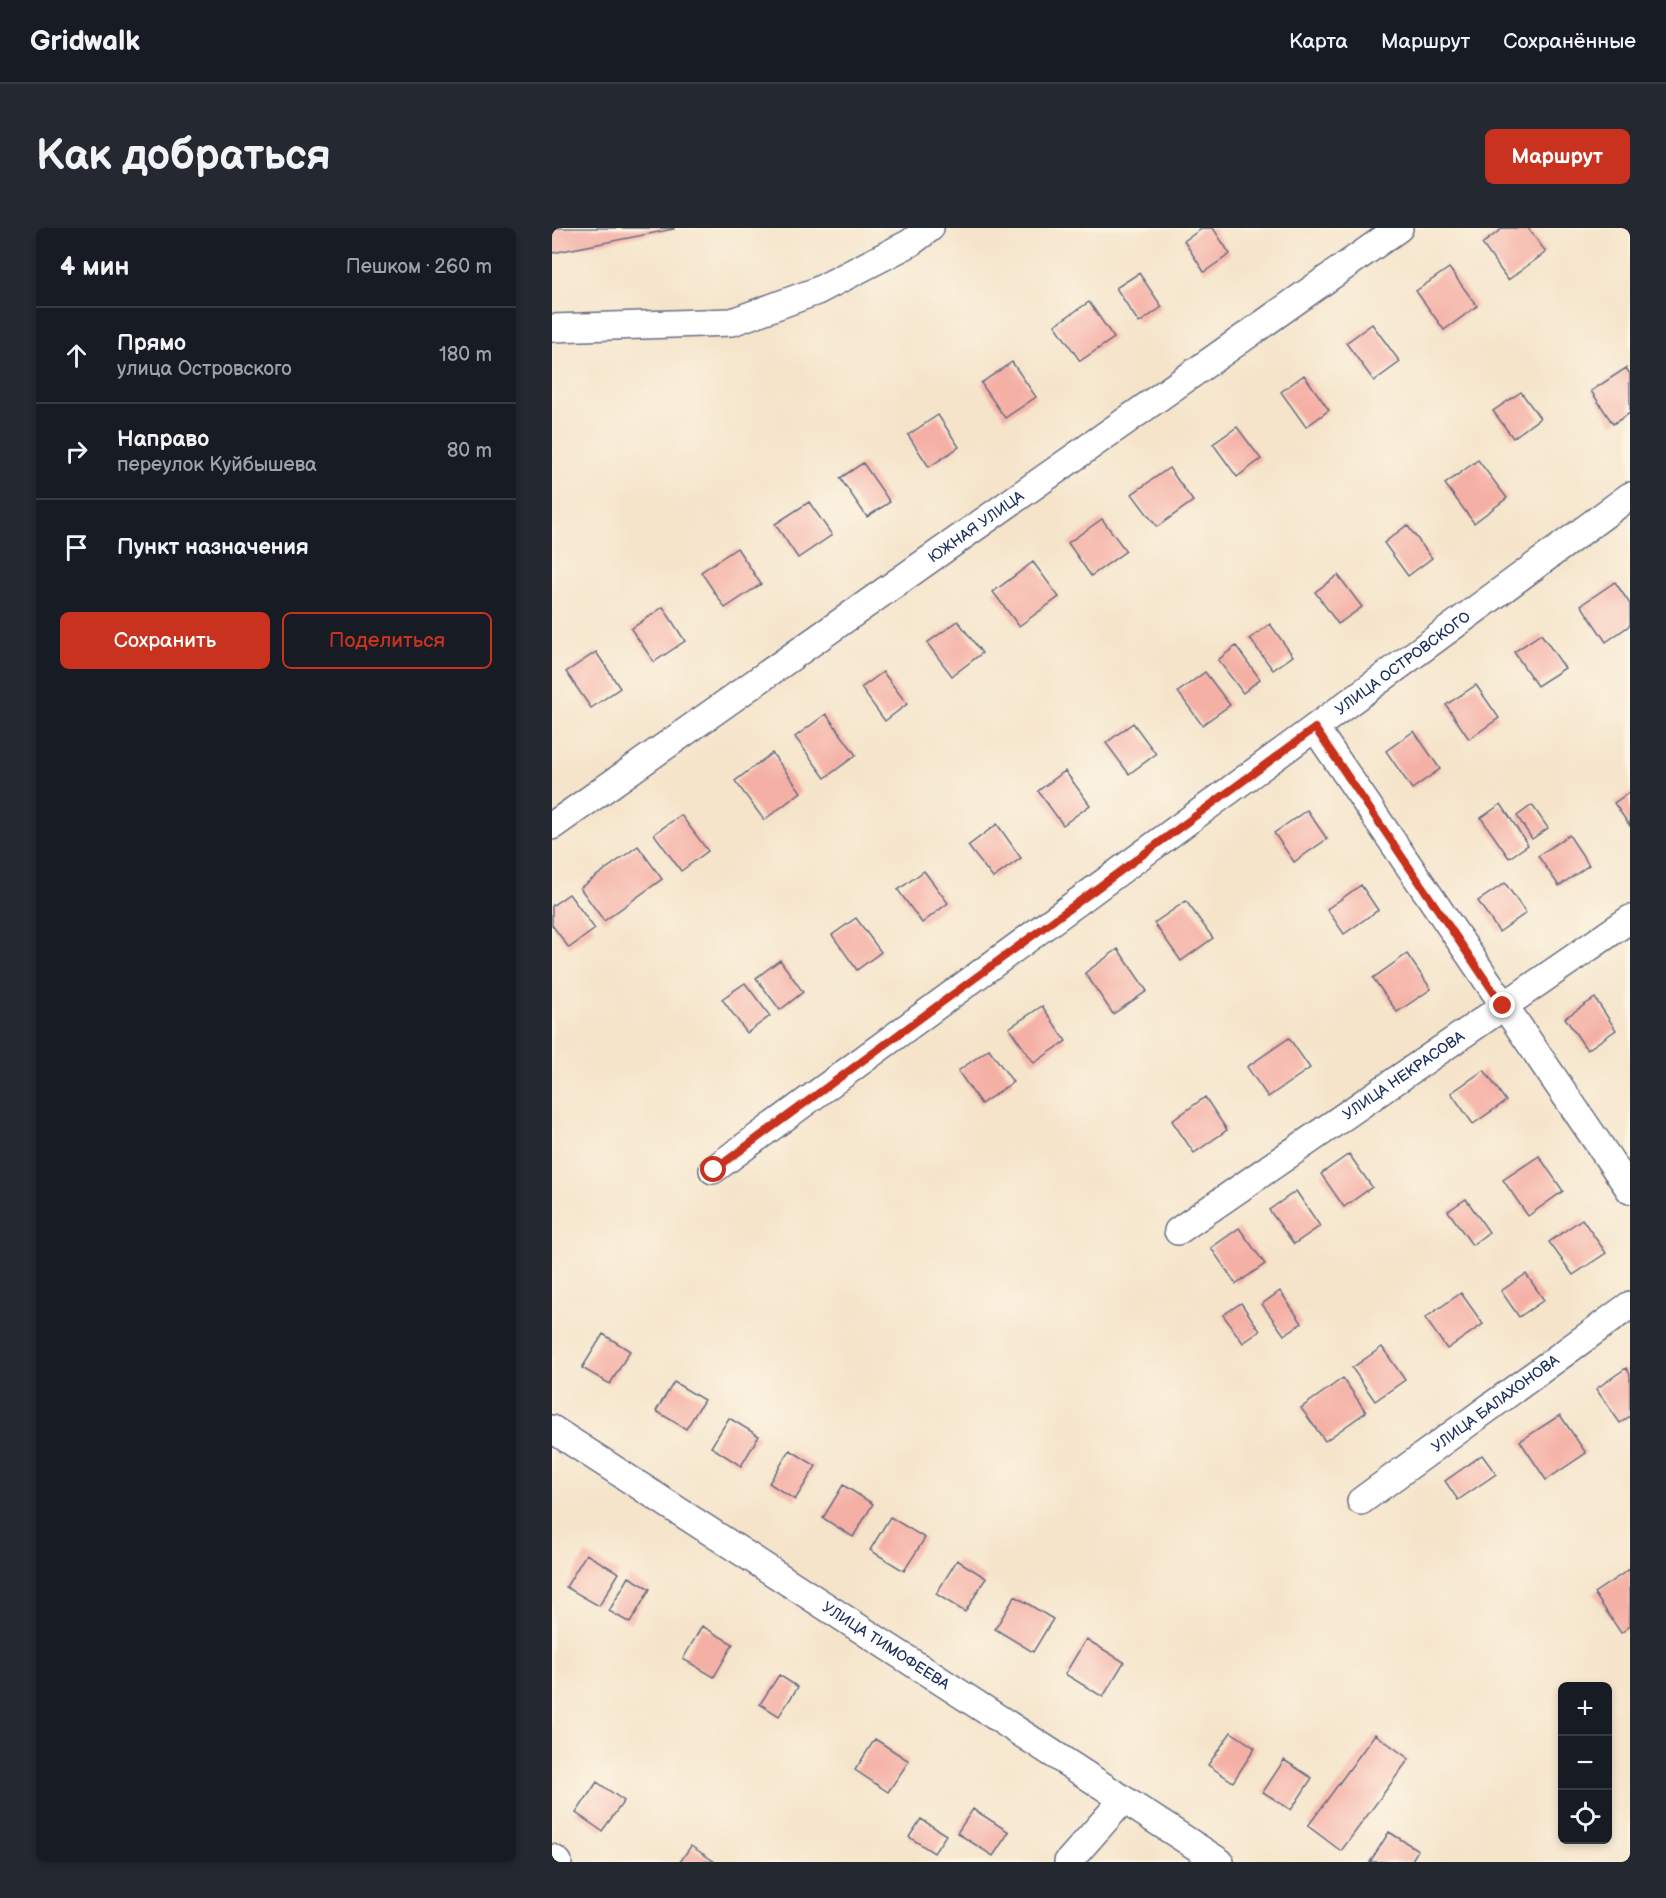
<!DOCTYPE html>
<html lang="ru">
<head>
<meta charset="utf-8">
<style>
  :root { --surface:#171b24; --page:#242831; --text:#f1f3f6; --muted:#9ea1a6; --line:#363941; --accent:#c8321e }
  body { margin:0; font-family:"Balsamiq Sans",sans-serif; background:var(--page); color:var(--text) }
  .controls { position:absolute; right:18px; bottom:18px; display:grid; overflow:hidden; border-radius:9px; box-shadow:0 3px 9px #0003 }
  .controls button { width:54px; height:54px; display:grid; place-items:center; padding:0; border:0; border-bottom:2px solid var(--line); background:var(--surface); color:var(--text); font:30px sans-serif }
  .stop { position:absolute; width:18px; height:18px; margin:-14px; border:4px solid #c8321e; border-radius:50%; background:#fff }
  .stop.end { background:#c8321e; border-color:#fff; box-shadow:0 2px 6px #0008 }
  .list { margin:0; padding:0; list-style:none }
  h2 { display:flex; justify-content:space-between; align-items:center; height:78px; margin:0; padding:0 24px; font-size:26px }
  h2 small { font-size:20px; font-weight:400; color:var(--muted) }
  .list li { display:grid; grid-template-columns:39px 1fr auto; gap:18px; align-items:center; box-sizing:border-box; height:96px; padding:0 24px; border-top:2px solid var(--line) }
  .list b { display:block; font-size:22px; white-space:nowrap }
  .list p { margin:0; font-size:20px; white-space:nowrap; color:var(--muted) }
  .list em { font-size:20px; font-style:normal; color:var(--muted) }
  .actions { display:flex; gap:12px; padding:18px 24px }
  .actions a { flex:1; padding:14px 0; border:2px solid var(--accent); border-radius:9px; text-align:center; font-size:21px; color:var(--accent) }
  .actions .main { background:var(--accent); color:#fff }
  .icon { flex:none; width:33px; height:33px; fill:none; stroke:currentColor; stroke-width:2; stroke-linecap:round; stroke-linejoin:round }
  .map { position:relative; flex:none; width:1078px; height:1634px; overflow:hidden; border-radius:9px }
  header { display:flex; align-items:center; gap:36px; box-sizing:border-box; height:84px; padding:0 30px; background:var(--surface); border-bottom:2px solid var(--line) }
  header strong { font-size:28px }
  nav { display:flex; gap:33px; margin-inline-start:auto; font-size:21px }
  .intro { display:flex; align-items:center; justify-content:space-between; box-sizing:border-box; height:144px; padding:0 36px }
  h1 { margin:0; font-size:42px }
  .button { padding:15px 27px; border-radius:9px; background:var(--accent); color:#fff; font-size:21px; font-weight:700 }
  main { display:flex; gap:36px; padding:0 36px }
  aside { flex:1; background:var(--surface); border-radius:9px; box-shadow:0 3px 9px #0003 }
  .map>svg:first-child { display:block }
</style>
</head>
<body>
<header>
<strong>Gridwalk</strong>
<nav><a>Карта</a><a>Маршрут</a><a>Сохранённые</a></nav>
</header>
<div class="intro"><h1>Как добраться</h1><a class="button">Маршрут</a></div>
<main>
<aside>
<h2>4 мин<small>Пешком · 260 m</small></h2>
<ul class="list">
<li><svg class="icon" aria-label="ahead" viewBox="0 0 24 24"><path d="M12 20V5M6 11l6-6 6 6"/></svg><div><b>Прямо</b><p>улица Островского</p></div><em>180 m</em></li>
<li><svg class="icon" aria-label="right" viewBox="0 0 24 24"><path d="M7 20v-9h11M14 6l5 5-5 5"/></svg><div><b>Направо</b><p>переулок Куйбышева</p></div><em>80 m</em></li>
<li><svg class="icon" aria-label="arrive" viewBox="0 0 24 24"><path d="M6 21V4h12l-3 4 3 4H6"/></svg><div><b>Пункт назначения</b></div></li>
</ul>
<div class="actions"><a class="main">Сохранить</a><a>Поделиться</a></div>
</aside>
<div class="map">
<svg width="1078" height="1634" viewBox="0 0 1078 1634">
  <rect width="100%" height="100%" fill="#fcf5e5"/>
  <filter id="ink" filterUnits="userSpaceOnUse"><feTurbulence type="fractalNoise" baseFrequency=".0167" numOctaves="2"/><feDisplacementMap in="SourceGraphic" scale="12" xChannelSelector="R" yChannelSelector="G"/><feConvolveMatrix kernelMatrix="1 2 1 2 8 2 1 2 1" color-interpolation-filters="sRGB"/></filter>
  <filter id="wash" filterUnits="userSpaceOnUse"><feTurbulence type="fractalNoise" baseFrequency=".008" numOctaves="4" result="noise"/><feDisplacementMap in="SourceGraphic" scale="24" xChannelSelector="R" yChannelSelector="G"/><feGaussianBlur stdDeviation="1.35" result="paint"/><feColorMatrix in="noise" values="0 0 0 0 0 0 0 0 0 0 0 0 0 0 0 0 0 1.4 0 .05"/><feComposite in="paint" operator="in"/></filter>
  <g filter="url(#wash)">
    <rect width="100%" height="100%" fill="#f5e4ca"/>
    <g id="blocks">
      <!-- building -->
      <path fill="#f5b0a6" d="M0,0H122V1L0,25Z
        M651,0H661L678,26L652,44L632,13Z
        M951,0H976L994,24L956,52L930,16Z
        M897,40L925,78L892,102L864,63Z
        M587,45L610,79L587,95L564,60Z
        M537,74L562,110L528,133L503,97Z
        M820,96L848,134L822,153L794,115Z
        M460,134L484,169L453,190L429,155Z
        M1074,140L1078,146V185L1061,196L1039,163Z
        M752,147L777,182L754,199L729,164Z
        M969,164L988,190L961,210L941,183Z
        M386,187L407,219L377,239L356,207Z
        M685,199L709,231L685,249L661,216Z
        M926,232L955,270L922,295L893,256Z
        M311,235L338,274L315,289L288,250Z
        M617,240L641,273L605,299L580,266Z
        M257,274L280,307L246,330L223,296Z
        M550,291L574,323L539,348L516,315Z
        M855,297L880,330L856,348L832,315Z
        M185,320L209,356L173,380L149,344Z
        M481,334L507,369L467,398L441,364Z
        M786,347L810,379L786,396L763,364Z
        M1063,354L1078,376V397L1054,414L1029,377Z
        M111,379L133,413L102,434L79,401Z
        M406,393L430,425L400,448L375,415Z
        M718,396L741,428L721,442L698,411Z
        M989,406L1013,440L985,458L962,424Z
        M684,418L708,451L691,465L666,432Z
        M44,424L68,460L39,480L14,444Z
        M331,444L355,476L333,493L309,460Z
        M653,444L678,477L650,497L626,464Z
        M924,457L947,490L917,511L894,477Z
        M274,486L304,527L273,550L243,509Z
        M581,495L604,526L577,546L554,515Z
        M862,503L888,541L860,561L834,523Z
        M220,525L249,564L212,592L183,553Z
        M513,543L538,577L511,597L486,563Z
        M1078,564V598L1062,575Z
        M949,576L976,617L957,630L929,590Z
        M980,577L996,600L980,611L965,588Z
        M755,582L775,611L742,634L722,605Z
        M129,587L156,623L129,643L102,606Z
        M445,596L469,630L441,650L416,618Z
        M1017,607L1037,637L1007,658L986,628Z
        M86,618L110,651L52,693L28,660Z
        M372,643L396,675L370,695L346,662Z
        M953,655L974,685L947,704L926,673Z
        M809,657L826,682L792,706L775,681Z
        M17,666L43,701L17,720L0,697V678Z
        M634,673L661,710L629,733L602,695Z
        M304,690L329,724L305,742L280,707Z
        M566,721L595,763L561,786L533,745Z
        M855,726L879,761L845,784L821,750Z
        M228,732L251,764L228,782L204,750Z
        M193,755L218,788L195,805L170,771Z
        M1043,770L1064,802L1035,822L1013,790Z
        M490,778L514,813L482,835L457,800Z
        M737,810L758,840L716,869L695,839Z
        M437,821L461,854L429,876L406,843Z
        M932,842L954,873L921,896L899,865Z
        M653,869L675,902L642,925L620,893Z
        M797,926L820,959L792,979L769,946Z
        M987,928L1011,963L976,988L951,952Z
        M744,963L768,998L742,1016L717,982Z
        M914,971L937,1004L920,1017L896,983Z
        M1030,991L1054,1025L1021,1047L997,1014Z
        M687,1000L713,1036L684,1056L659,1020Z
        M974,1046L992,1072L967,1089L949,1063Z
        M728,1063L750,1095L732,1107L710,1076Z
        M909,1065L931,1096L895,1121L873,1090Z
        M689,1075L708,1103L691,1115L671,1087Z
        M51,1106L78,1123L58,1156L30,1140Z
        M830,1119L853,1152L823,1173L800,1140Z
        M1074,1140L1078,1146V1188L1068,1195L1044,1161Z
        M791,1150L814,1184L773,1213L749,1180Z
        M122,1154L152,1172L134,1201L104,1183Z
        M1008,1187L1034,1225L994,1252L968,1213Z
        M177,1190L207,1208L189,1238L159,1219Z
        M238,1222L264,1238L243,1272L217,1255Z
        M930,1227L944,1246L906,1272L893,1253Z
        M291,1257L321,1276L301,1309L271,1290Z
        M338,1289L373,1310L352,1343L318,1322Z
        M34,1326L67,1345L47,1378L14,1359Z
        M405,1332L434,1350L413,1384L384,1366Z
        M1078,1341V1398L1069,1405L1042,1365Z
        M77,1349L98,1361L78,1395L57,1383Z
        M463,1368L501,1391L481,1424L443,1401Z
        M150,1398L181,1416L162,1449L131,1431Z
        M534,1411L572,1434L551,1469L513,1446Z
        M227,1447L246,1459L227,1488L208,1476Z
        M679,1504L703,1520L681,1554L656,1537Z
        M823,1506L857,1531L789,1623L756,1598Z
        M323,1511L357,1533L336,1564L303,1542Z
        M732,1532L760,1550L739,1582L711,1564Z
        M45,1554L72,1573L50,1603L24,1585Z
        M421,1581L457,1604L441,1628L405,1605Z
        M369,1591L394,1607L382,1625L357,1609Z
        M837,1604L866,1622L859,1634H818Z
        M139,1618L163,1634H128Z"/>
    </g>
  </g>
  <g filter="url(#ink)">
    <use href="#blocks" fill-opacity="0" stroke="#676e84" stroke-width="1.5"/>
    <g fill="none" stroke-linecap="round" stroke-linejoin="round">
      <defs>
        <g id="minor">
          <path d="M0,100L180,94L265,63L358,15L378,0"/>
          <path d="M763,500L1078,962"/>
          <path id="s1" d="M0,598L847,0"/>
          <path id="s2" d="M161,942L1078,268"/>
          <path id="s3" d="M626,1003L1078,691"/>
          <path id="s4" d="M0,1201L668,1634"/>
          <path id="s5" d="M809,1273L1078,1077"/>
          <path d="M0,1630L6,1634"/>
          <path d="M516,1634L571,1572"/>
        </g>
      </defs>
      <!-- minor casing -->
      <use href="#minor" stroke="#676e84" stroke-width="30"/>
      <!-- minor -->
      <use href="#minor" stroke="#fff" stroke-width="27"/>
    </g>
  </g>
  <g fill="none" stroke-linecap="round" stroke-linejoin="round" filter="url(#ink)">
    <!-- route -->
    <path stroke="#c8321e" stroke-width="8" d="M162,942L763,500L951,778"/>
  </g>
  <g text-anchor="middle" stroke-width="6" stroke-linejoin="round" paint-order="stroke">
    <!-- street labels -->
    <g font-size="15" fill="#1b2f5e" stroke="#fcf5e5">
      <text dy="5" stroke="none"><textPath href="#s1" startOffset="519">ЮЖНАЯ УЛИЦА</textPath></text>
      <text dy="5" stroke="none"><textPath href="#s2" startOffset="856">УЛИЦА ОСТРОВСКОГО</textPath></text>
      <text dy="5" stroke="none"><textPath href="#s3" startOffset="274">УЛИЦА НЕКРАСОВА</textPath></text>
      <text dy="5" stroke="none"><textPath href="#s5" startOffset="166">УЛИЦА БАЛАХОНОВА</textPath></text>
      <text dy="5" stroke="none"><textPath href="#s4" startOffset="398">УЛИЦА ТИМОФЕЕВА</textPath></text>
    </g>
  </g>
</svg>
<div class="controls">
<button>+</button>
<button>−</button>
<button><svg class="icon" aria-label="locate" viewBox="0 0 24 24"><circle cx="12" cy="12" r="6"/><path d="M12 2v4M12 18v4M2 12h4M18 12h4"/></svg></button>
</div>
<div class="stop" style="left:162px;top:942px"></div>
<div class="stop end" style="left:951px;top:778px"></div>
</div>
</main>
</body>
</html>
